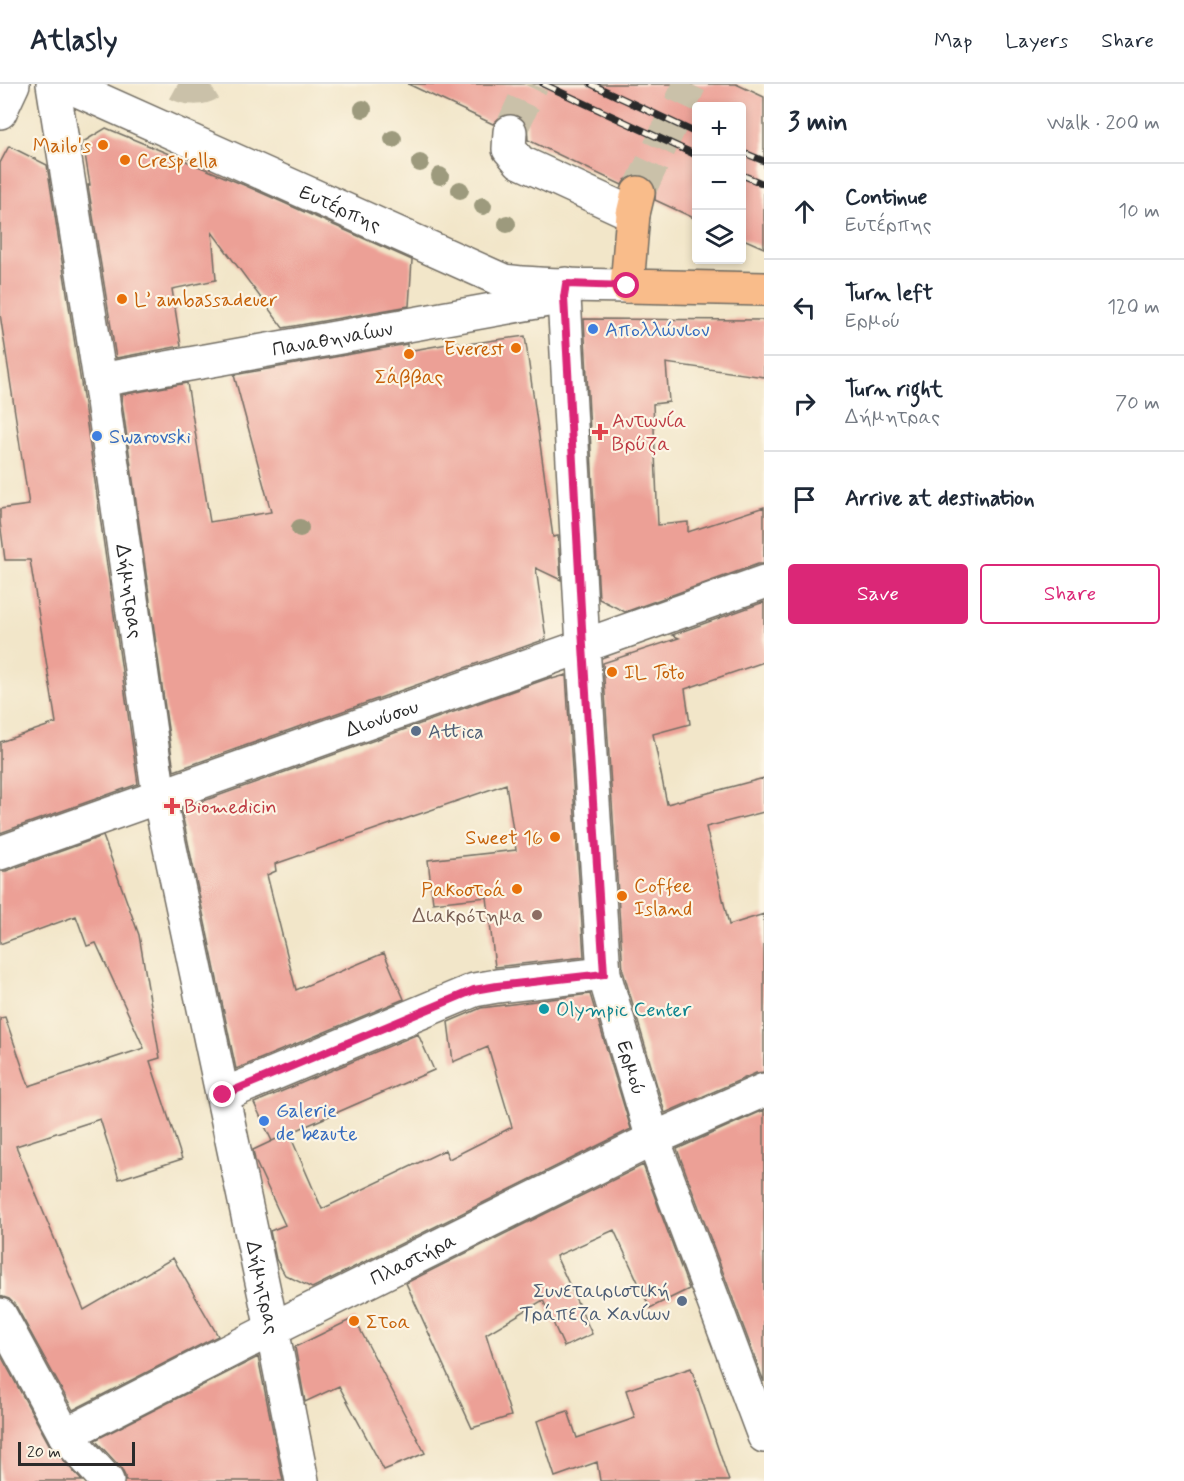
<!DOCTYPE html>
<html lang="en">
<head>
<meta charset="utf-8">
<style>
  :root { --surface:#fff; --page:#f2f2f3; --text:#1f2937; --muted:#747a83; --line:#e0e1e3; --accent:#db2777 }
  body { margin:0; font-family:Mynerve,sans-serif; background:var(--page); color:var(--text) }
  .controls { position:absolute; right:18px; top:18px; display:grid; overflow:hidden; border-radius:6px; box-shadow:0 3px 9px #0003 }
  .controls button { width:54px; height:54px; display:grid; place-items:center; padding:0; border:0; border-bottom:2px solid var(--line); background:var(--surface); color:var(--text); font:30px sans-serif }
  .scale { position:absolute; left:18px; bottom:15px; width:117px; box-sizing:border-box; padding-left:6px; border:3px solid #2b2b2b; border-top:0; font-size:16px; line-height:21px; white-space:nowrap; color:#2b2b2b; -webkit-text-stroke:4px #fcf5e5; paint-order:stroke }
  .stop { position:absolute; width:18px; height:18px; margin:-14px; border:4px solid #db2777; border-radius:50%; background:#fff }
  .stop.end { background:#db2777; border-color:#fff; box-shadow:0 2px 6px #0008 }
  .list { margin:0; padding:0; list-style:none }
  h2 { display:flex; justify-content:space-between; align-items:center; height:78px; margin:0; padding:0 24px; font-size:26px }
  h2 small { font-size:20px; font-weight:400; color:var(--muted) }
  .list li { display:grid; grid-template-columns:39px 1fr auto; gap:18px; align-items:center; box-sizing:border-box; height:96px; padding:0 24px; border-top:2px solid var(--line) }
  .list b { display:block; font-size:22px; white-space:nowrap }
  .list p { margin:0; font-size:20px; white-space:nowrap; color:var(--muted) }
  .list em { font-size:20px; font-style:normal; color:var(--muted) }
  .actions { display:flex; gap:12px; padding:18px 24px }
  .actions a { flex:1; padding:14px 0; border:2px solid var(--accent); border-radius:6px; text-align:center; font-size:21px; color:var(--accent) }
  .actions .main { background:var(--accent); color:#fff }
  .icon { flex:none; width:33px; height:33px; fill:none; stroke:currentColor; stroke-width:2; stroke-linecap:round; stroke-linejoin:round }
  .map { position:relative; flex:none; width:764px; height:1397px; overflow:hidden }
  header { display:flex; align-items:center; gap:36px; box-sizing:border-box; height:84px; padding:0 30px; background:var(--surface); border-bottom:2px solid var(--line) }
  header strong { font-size:28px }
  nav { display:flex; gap:33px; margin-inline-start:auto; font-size:21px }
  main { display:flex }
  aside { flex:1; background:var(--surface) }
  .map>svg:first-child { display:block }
</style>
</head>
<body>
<header>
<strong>Atlasly</strong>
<nav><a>Map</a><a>Layers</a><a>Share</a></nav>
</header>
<main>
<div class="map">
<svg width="764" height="1397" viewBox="0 0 764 1397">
  <rect width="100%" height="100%" fill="#fcf5e5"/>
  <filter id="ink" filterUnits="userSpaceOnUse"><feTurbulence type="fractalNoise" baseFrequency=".0167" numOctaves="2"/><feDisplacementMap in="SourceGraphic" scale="12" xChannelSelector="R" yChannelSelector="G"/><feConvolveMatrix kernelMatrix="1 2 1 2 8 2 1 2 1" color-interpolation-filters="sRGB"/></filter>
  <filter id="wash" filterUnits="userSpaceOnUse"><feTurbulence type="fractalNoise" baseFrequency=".008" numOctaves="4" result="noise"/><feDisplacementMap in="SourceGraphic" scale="24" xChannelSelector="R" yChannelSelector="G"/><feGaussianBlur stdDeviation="1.35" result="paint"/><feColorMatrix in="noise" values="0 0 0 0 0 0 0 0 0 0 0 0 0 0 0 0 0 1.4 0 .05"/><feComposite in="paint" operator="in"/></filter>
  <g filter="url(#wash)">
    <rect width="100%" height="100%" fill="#f2e6c9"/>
    <g id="blocks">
      <!-- building -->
      <path fill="#eca096" d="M408,0H736L764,13V164L741,154V22H696V135L655,116L656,103L650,95L643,91H632L625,96L622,101L528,56L527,40L520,32L511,29L502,31L493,40Z
        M106,44L244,101L412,176L409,222L283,244L212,148L216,196L172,205L181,262L116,274L88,101H90L83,58Z
        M9,62L47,81L81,299L138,700L0,749V658L56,639L30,476H5L0,438V425L29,421L0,230V79Z
        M584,235L764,236V293L666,279L669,318L653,320L658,441L688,438V448L764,423V480H758L625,528L599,515Z
        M525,252L553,453L558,452L561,496L536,484L546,555L174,687L121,311L187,299L210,438L271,428L234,291L407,260V267L459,258L460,261Z
        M764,518V578L685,605L690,640L653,650L667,720L764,694V728L706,743L729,841L764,830V988L756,989L665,1029L623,887L603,579L679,554L672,551Z
        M566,591L584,873L495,883L487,813L433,819L428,776L516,766L506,700L275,780L276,787L267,791L296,906L384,869L404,915L236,985L181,725L552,593V595Z
        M103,752L139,851L160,974L150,977L182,1075L119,1095L100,1035L16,1062L84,1226L173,1174L218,1252L73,1326L16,1222L9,1215L0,1212V934L5,933L29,1002L144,964L96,859L87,862L76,832L0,860V787H6Z
        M590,910L631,1045L312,1204L285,1191L276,1175L270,1147L285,1141L255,1076L253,1066L289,1049L322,1125L445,1066L449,1075L512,1043L488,963L453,978L448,938L481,924Z
        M418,950L434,986L272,1057L254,1019Z
        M764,1026V1298L677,1065Z
        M643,1081L689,1205L650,1224L614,1146L556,1172L592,1250L564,1263L543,1216L486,1250L511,1332L472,1344L406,1199Z
        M354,1234L425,1369L384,1386L339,1302L305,1318L295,1263Z
        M0,1270L49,1360L82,1397H0Z
        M258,1273L283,1397H125V1392L121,1384L95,1356Z
        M691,1284L729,1397H600L597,1378L555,1393L537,1337L568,1327L577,1354L635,1334L626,1306Z"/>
    </g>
  </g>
  <g filter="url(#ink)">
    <use href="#blocks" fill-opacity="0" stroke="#716c62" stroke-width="1.5"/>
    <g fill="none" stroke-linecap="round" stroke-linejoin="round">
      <!-- minor-tunnel -->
      <path stroke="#cac1a9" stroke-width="33" stroke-dasharray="33 16" stroke-linecap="butt" d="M178,0C187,5 201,6 210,0
        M510,48L532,0"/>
      <!-- major-tunnel -->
      <path stroke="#cac1a9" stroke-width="33" stroke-dasharray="33 16" stroke-linecap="butt" d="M638,109L690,0"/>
      <defs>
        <g id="minor">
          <path id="s1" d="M53,0L100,296L159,712L272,1245L302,1397"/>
          <path id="s2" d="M64,0L504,197C544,202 586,201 627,202"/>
          <path d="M0,28L13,0"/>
          <path d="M510,48L509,65L520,78L633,130"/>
          <path id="s3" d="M566,200L564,213L583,562L604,890L653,1055L764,1352"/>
          <path id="s4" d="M100,296L559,214"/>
          <path id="s5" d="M0,769L764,498"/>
          <path d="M223,1011L474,906L497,902L604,890"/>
          <path d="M0,1231L65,1351L107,1397"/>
          <path id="s6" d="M65,1351L272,1245L653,1055L764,1006"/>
        </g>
        <path id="major" d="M638,109L633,130L627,202L764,205"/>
      </defs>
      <!-- minor casing -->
      <use href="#minor" stroke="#716c62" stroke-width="36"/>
      <!-- major casing -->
      <use href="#major" stroke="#716c62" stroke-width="36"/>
      <!-- minor -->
      <use href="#minor" stroke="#fff" stroke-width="33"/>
      <!-- major -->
      <use href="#major" stroke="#f9bc8a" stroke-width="33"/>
      <defs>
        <path id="rail" d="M543,0L696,71
          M591,0L696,49
          M742,68L764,77
          M742,91L764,100"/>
      </defs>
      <!-- rail casing -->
      <use href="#rail" stroke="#2b2b2b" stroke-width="7"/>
      <!-- rail -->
      <use href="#rail" stroke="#fcf5e5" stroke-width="4.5" stroke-dasharray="14" stroke-linecap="butt"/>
    </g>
    <!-- trees -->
    <g fill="#9d9a7d">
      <circle cx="363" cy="25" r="9"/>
      <circle cx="393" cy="55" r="9"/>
      <circle cx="420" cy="79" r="9"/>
      <circle cx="440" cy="92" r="9"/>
      <circle cx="460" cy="106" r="9"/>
      <circle cx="483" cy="122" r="9"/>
      <circle cx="507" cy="140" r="9"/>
      <circle cx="300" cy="444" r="9"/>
    </g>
  </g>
  <g fill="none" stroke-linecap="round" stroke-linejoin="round" filter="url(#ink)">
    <!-- route -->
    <path stroke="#db2777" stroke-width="8" d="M223,1011L474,906L497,902L604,890L583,562L564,213L566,200L627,202"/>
  </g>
  <!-- markers -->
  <g fill="#e8710a" stroke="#fcf5e5" stroke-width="2">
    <circle cx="103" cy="61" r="6"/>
    <circle cx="125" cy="76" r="6"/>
    <circle cx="122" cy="215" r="6"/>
    <circle cx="516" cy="264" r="6"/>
    <circle cx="409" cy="270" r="6"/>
    <circle cx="612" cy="588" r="6"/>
    <circle cx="555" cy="753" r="6"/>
    <circle cx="517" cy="805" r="6"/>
    <circle cx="622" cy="812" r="6"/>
    <circle cx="354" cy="1237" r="6"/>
  </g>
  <g fill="#3f7fe0" stroke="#fcf5e5" stroke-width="2">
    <circle cx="593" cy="245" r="6"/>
    <circle cx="97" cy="352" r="6"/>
    <circle cx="264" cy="1037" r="6"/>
  </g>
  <g fill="#e0444e" stroke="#fcf5e5" stroke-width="2">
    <path d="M597 339h6v6h6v6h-6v6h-6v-6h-6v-6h6z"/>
    <path d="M169 713h6v6h6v6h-6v6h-6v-6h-6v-6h6z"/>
  </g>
  <g fill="#5c6f8a" stroke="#fcf5e5" stroke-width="2">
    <circle cx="416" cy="647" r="6"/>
    <circle cx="682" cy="1217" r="6"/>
  </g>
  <circle fill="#8d6e63" stroke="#fcf5e5" stroke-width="2" cx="537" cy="831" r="6"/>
  <circle fill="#0f9aa8" stroke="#fcf5e5" stroke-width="2" cx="544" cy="925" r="6"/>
  <g text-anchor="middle" stroke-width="4.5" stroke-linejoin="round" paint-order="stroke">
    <!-- food labels -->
    <g font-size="20" fill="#c56008" stroke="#fcf5e5" text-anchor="start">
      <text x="91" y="68" text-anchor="end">Mailo's</text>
      <text x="137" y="83">Cresp'ella</text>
      <text x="134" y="222">L’ ambassadeuer</text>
      <text x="504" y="271" text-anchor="end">Everest</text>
      <text x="409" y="299" text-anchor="middle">Σάββας</text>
      <text x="624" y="595">IL Toto</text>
      <text x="543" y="760" text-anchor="end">Sweet 16</text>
      <text x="634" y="808">Coffee<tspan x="634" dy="23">Island</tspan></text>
      <text x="505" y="812" text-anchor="end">Ρακοστοά</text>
      <text x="366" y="1244">Στοα</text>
    </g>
    <!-- street labels -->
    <g font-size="20" fill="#2b2b2b" stroke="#fcf5e5">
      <text dy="7" stroke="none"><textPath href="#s2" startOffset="303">Ευτέρπης</textPath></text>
      <text dy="7" stroke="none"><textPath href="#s4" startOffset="236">Παναθηναίων</textPath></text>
      <text dy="7" stroke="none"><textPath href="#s1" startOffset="513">Δήμητρας</textPath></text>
      <text dy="7" stroke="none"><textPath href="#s5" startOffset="405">Διονύσου</textPath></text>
      <text dy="7" stroke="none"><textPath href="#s3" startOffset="789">Ερμού</textPath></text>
      <text dy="7" stroke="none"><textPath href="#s6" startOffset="390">Πλαστήρα</textPath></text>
      <text dy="7" stroke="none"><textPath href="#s1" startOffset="1222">Δήμητρας</textPath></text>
    </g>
    <!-- shop labels -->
    <g font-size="20" fill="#366cbe" stroke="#fcf5e5" text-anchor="start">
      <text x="605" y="252">Απολλώνιον</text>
      <text x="109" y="359">Swarovski</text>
      <text x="276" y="1033">Galerie<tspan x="276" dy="23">de beaute</tspan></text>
    </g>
    <!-- health labels -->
    <g font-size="20" fill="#be3a42" stroke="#fcf5e5" text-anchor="start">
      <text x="612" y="343">Αντωνία<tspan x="612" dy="23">Βρύζα</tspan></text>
      <text x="184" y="729">Biomedicin</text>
    </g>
    <!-- service labels -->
    <g font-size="20" fill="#4e5e75" stroke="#fcf5e5" text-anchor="start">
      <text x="428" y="654">Attica</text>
      <text x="670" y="1213" text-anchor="end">Συνεταιριστική<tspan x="670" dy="23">Τράπεζα Χανίων</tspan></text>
    </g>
    <!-- education labels -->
    <g font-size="20" fill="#785e54" stroke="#fcf5e5" text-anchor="end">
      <text x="525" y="838">Διακρότημα</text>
    </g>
    <!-- culture labels -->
    <g font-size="20" fill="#0d838f" stroke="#fcf5e5" text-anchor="start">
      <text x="556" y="932">Olympic Center</text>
    </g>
  </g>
</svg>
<div class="controls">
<button>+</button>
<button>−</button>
<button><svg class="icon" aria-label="layers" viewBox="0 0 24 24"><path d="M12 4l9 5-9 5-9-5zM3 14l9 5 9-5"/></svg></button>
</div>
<div class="scale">20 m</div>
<div class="stop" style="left:627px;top:202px"></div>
<div class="stop end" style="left:223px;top:1011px"></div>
</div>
<aside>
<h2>3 min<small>Walk · 200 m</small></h2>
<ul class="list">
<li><svg class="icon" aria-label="ahead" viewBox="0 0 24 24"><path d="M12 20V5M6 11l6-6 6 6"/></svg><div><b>Continue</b><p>Ευτέρπης</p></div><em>10 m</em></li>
<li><svg class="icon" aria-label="left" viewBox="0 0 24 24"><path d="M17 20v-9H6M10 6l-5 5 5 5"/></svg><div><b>Turn left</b><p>Ερμού</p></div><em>120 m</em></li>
<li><svg class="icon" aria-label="right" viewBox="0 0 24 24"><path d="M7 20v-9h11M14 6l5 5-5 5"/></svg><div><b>Turn right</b><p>Δήμητρας</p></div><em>70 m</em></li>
<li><svg class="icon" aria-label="arrive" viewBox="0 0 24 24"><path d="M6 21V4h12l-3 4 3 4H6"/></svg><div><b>Arrive at destination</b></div></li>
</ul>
<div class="actions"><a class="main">Save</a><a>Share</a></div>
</aside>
</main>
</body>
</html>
